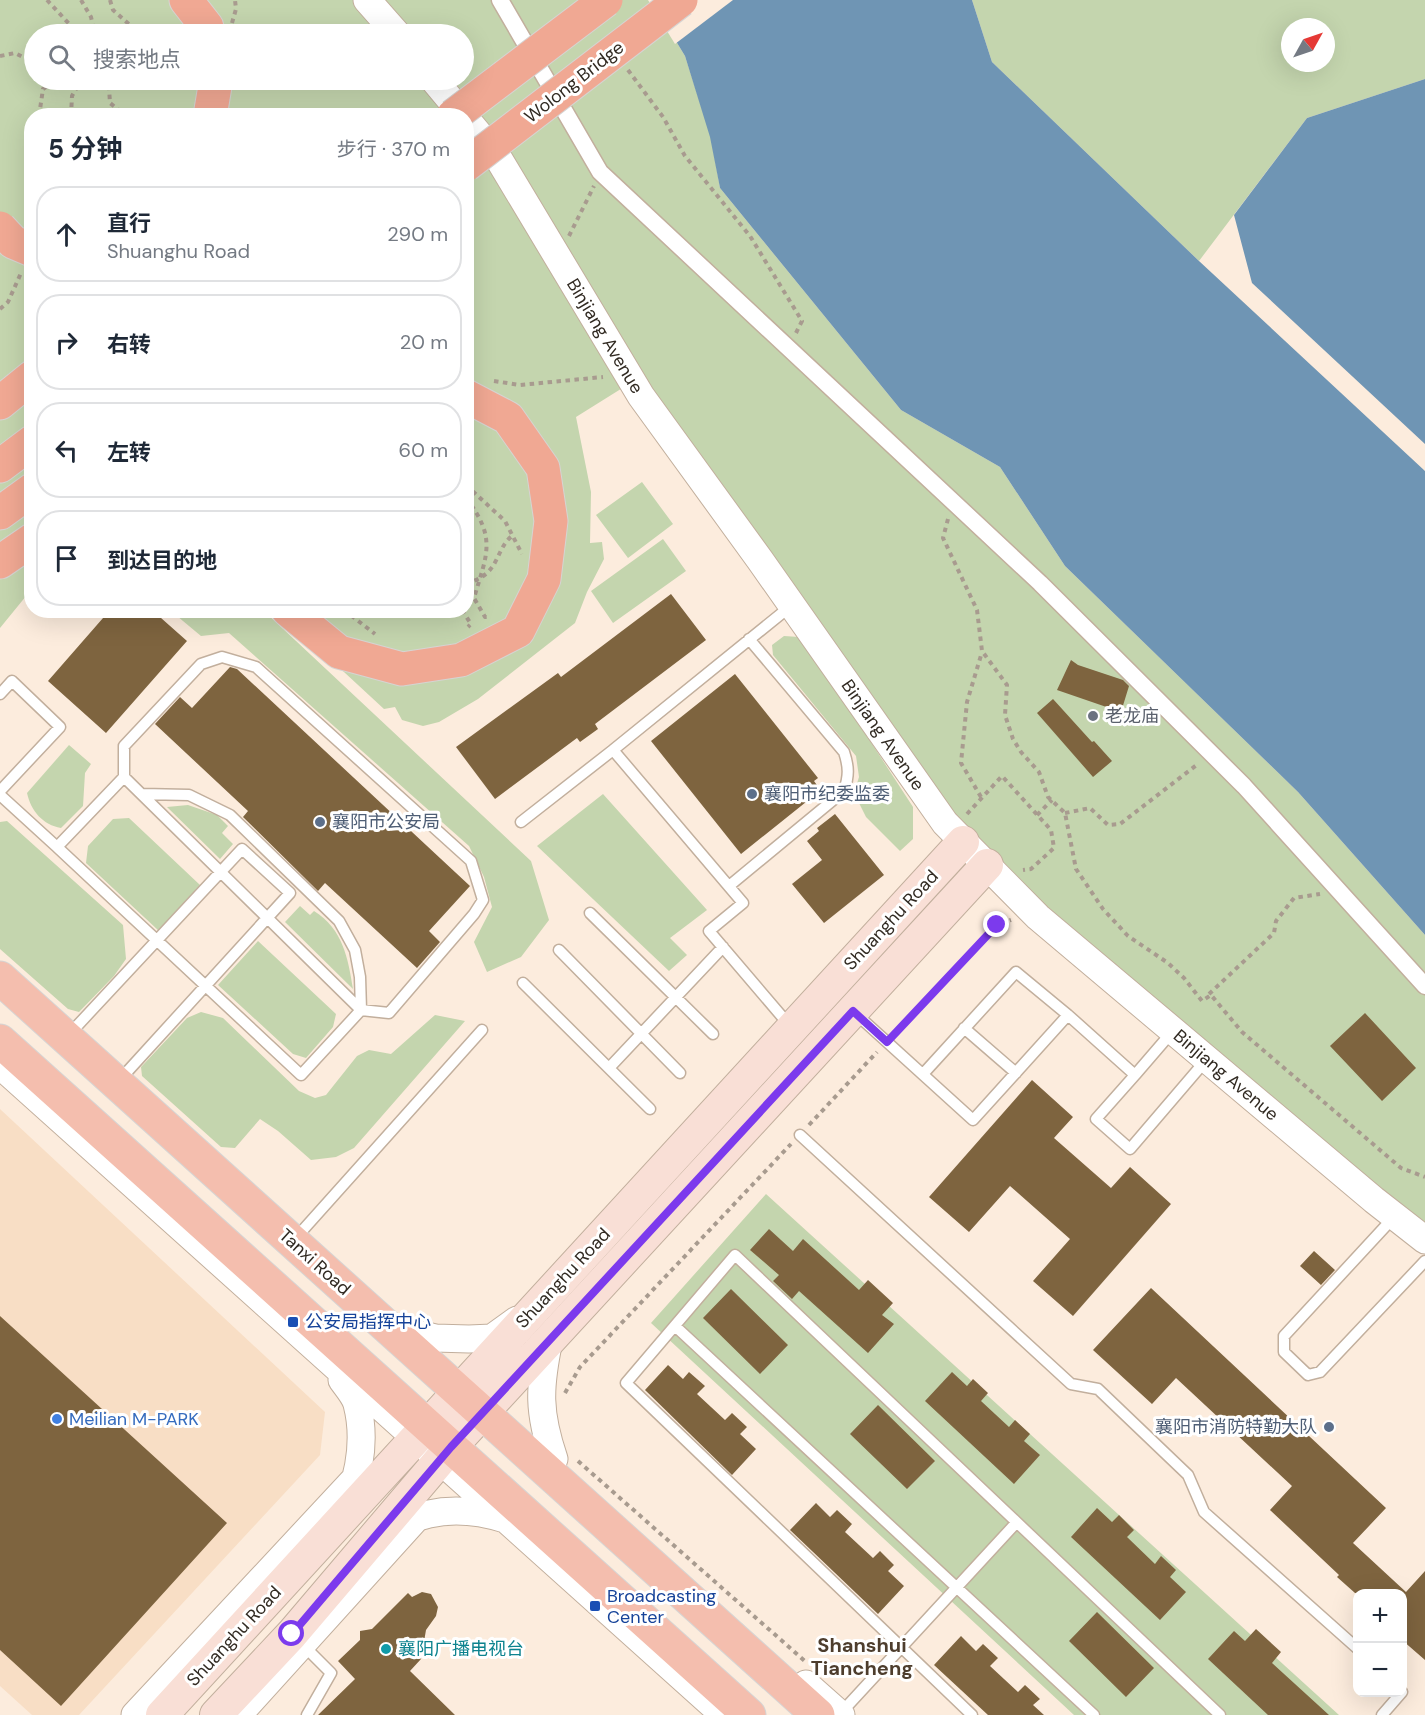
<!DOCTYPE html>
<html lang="zh">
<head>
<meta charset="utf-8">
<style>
  :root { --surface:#fff; --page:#f2f2f3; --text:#1f2937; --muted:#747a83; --line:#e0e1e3 }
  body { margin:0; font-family:"DM Sans","Noto Sans SC",sans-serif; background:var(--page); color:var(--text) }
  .controls { position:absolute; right:18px; bottom:18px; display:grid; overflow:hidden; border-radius:12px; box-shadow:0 6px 24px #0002 }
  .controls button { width:54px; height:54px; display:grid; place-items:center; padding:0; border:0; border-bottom:2px solid var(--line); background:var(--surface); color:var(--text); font:30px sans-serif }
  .compass { position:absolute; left:1281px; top:18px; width:54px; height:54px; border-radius:50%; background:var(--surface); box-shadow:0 6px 24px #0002; rotate:50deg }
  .stop { position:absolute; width:18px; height:18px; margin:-14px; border:4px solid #7c3aed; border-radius:50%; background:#fff }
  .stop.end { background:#7c3aed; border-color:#fff; box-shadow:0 2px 6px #0008 }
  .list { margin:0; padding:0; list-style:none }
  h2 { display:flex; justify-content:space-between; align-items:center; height:78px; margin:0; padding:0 24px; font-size:26px }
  h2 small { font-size:20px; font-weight:400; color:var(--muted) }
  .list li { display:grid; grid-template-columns:39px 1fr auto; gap:18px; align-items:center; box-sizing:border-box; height:96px; margin:0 12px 12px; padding:0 12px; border:2px solid var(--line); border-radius:24px }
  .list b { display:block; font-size:22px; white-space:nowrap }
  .list p { margin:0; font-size:20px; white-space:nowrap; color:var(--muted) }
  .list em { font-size:20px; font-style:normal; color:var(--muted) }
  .icon { flex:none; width:33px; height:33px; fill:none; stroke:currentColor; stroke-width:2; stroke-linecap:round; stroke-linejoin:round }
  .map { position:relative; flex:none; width:1425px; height:1715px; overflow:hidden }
  .search { position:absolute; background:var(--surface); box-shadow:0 6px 24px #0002; left:24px; top:24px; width:450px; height:66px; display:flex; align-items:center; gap:15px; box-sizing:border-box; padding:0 21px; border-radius:33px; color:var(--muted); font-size:22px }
  .panel { position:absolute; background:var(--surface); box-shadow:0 6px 24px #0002; left:24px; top:108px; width:450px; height:510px; border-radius:24px }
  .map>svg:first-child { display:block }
</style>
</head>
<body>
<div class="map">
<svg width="1425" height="1715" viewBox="0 0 1425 1715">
  <rect width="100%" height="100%" fill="#fcecdd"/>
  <!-- built -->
  <path fill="#f8dec5" d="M0,1109L325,1412L320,1455L79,1715H32L0,1686Z"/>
  <!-- green -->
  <path fill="#c4d5ae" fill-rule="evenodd" d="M0,0H651L685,56L711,137L720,188L901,410L1000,467L1065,566L1298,792L1425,935V1241L963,842L632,382L576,417L591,492L590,543L602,542L604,559L587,592L575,623L478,699L439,722L423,726L402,720L395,707L384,709L278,611L466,610V116H32L31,590L0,628ZM34,34H464V80H34Z
    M972,0H1425V79L1307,118L1199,261L992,62ZM1290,27H1326V63H1290Z
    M642,482L673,524L628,558L596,515Z
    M663,539L686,571L613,623L591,591Z
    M171,611H264L531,861L549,920L521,957L487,972L474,942L492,907L484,877L469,846L229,633L201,636Z
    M784,636L799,637L815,656L913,807V839L900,851L866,817L854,793L859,777L856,756L773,655L772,645Z
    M69,745L91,764L85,773L83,806L61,828C43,825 31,811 27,793Z
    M603,794L707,910L670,938L687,955L669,971L537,846Z
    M188,805L217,815L228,826L222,833L233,844L220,859L167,807Z
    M129,818L200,885L159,931L86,863L88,846L113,819Z
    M7,821L123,925L126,959L114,976L79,1012L68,1009L0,949V822Z
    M300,906L310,915L314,911C343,929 348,958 353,989L285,922Z
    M258,941L336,1014L333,1027L306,1058L293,1054L218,985Z
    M201,1012L223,1018L299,1091L315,1098L326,1095L357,1056L369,1050L391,1054L435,1015L465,1021L354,1148L336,1157L311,1160L278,1131L260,1119L235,1148L221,1147L142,1076L141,1067L187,1018Z
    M766,1194L1339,1715H1074L651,1323Z"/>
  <!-- water -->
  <path fill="#6f95b4" d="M651,0H972L992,62L1199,261L1425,471V935L1298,792L1065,566L1000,467L901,410L720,188L710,137L685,56Z
    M1425,79V444L1252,283L1234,215L1307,118Z"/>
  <!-- pier -->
  <path fill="#fcecdd" d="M648,0H733L675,44Z"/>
  <!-- building -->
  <path fill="#7e643f" d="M671,594L706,640L595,724L598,729L580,742L577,738L495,799L456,747L558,673L561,677Z
    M110,610H152L187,641L106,733L48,681Z
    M1071,660L1078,665L1123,680L1129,686L1121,712L1057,690Z
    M230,667L237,669L470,886L429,931L440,942L417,968L325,883L318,891L243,817L248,811L155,724L180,697L192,708Z
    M735,674L818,778L814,781L819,788L804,800L806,802L741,854L651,741Z
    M1053,699L1092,742L1094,741L1112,761L1093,777L1037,713Z
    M835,814L884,875L824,923L792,884L822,860L807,841L819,831L817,828Z
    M1365,1013L1416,1068L1382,1101L1330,1046Z
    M1032,1080L1073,1117L1054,1138L1111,1188L1130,1167L1171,1204L1073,1316L1033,1281L1070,1239L1010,1186L969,1232L929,1197Z
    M769,1229L793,1251L803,1239L859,1290L868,1280L893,1303L882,1315L894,1324L868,1353L799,1291L792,1299L773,1281L779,1275L750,1250Z
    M1314,1251L1335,1270L1321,1285L1300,1266Z
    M1151,1288L1386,1508L1353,1543L1406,1592L1425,1571V1660L1402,1640V1595L1404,1593H1355L1337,1577L1339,1575L1270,1510L1292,1486L1176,1378L1152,1404L1093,1350Z
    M731,1289L788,1345L760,1374L703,1318Z
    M0,1316L227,1523L61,1706L0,1650Z
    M668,1365L683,1379L689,1372L705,1386L697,1394L725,1420L732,1413L747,1427L740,1434L756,1449L732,1475L645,1390Z
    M952,1372L967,1386L973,1379L988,1393L981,1401L1009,1427L1015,1420L1030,1434L1024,1441L1040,1455L1014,1484L925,1401Z
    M878,1405L935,1461L907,1489L850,1434Z
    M816,1503L830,1517L837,1510L852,1524L845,1532L873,1558L880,1551L894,1565L888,1571L904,1586L878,1614L790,1530Z
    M1097,1508L1112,1522L1119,1515L1134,1530L1127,1537L1155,1564L1161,1556L1176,1570L1170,1577L1186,1592L1160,1620L1071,1537Z
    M422,1592L431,1594L438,1607L436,1616L426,1630L421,1659L410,1671L455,1715H318L355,1679L338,1661L360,1640V1631L372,1629L408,1593L412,1597Z
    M1097,1612L1154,1668L1126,1697L1069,1641Z
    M1256,1629L1281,1652L1272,1663L1329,1715H1268L1208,1659L1234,1631L1245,1641Z
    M961,1636L976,1651L983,1644L998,1658L990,1666L1018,1692L1025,1685L1040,1699L1033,1705L1044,1715H988L934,1665Z"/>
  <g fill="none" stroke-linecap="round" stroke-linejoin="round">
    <defs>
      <path id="service" d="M0,694L12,681L60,727L0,791
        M124,777V746L201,664L222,657L256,667L471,861L483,900L474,914L389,1013L361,1010L360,977L355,950L339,921L230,815L189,795L142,794
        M124,777L361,1010L301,1075L57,847Z
        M0,795L57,847
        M521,822L613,750
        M729,886L844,791C849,776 849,767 844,752L749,639
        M590,913L713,1034
        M559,950L680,1073
        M523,983L650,1109
        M855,1013L973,1120L1068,1015L1135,1075L1096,1119L1130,1149L1207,1059
        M790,1026L709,931L743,903L613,750L792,605
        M76,1027L242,849L290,893L126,1073
        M964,1028L1016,1073
        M609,1068L723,947
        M923,1074L1016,972L1068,1015
        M1135,1075L1172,1032
        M800,1135L1071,1384L1098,1389L1188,1475L1204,1512L1358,1649
        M1394,1217L1284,1336V1352L1308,1375L1320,1372L1425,1261
        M302,1231L482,1030
        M675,1326L1094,1715
        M302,1644L331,1673L307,1715
        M839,1715L1016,1523
        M972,1715L626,1383L735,1255L1220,1715
        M1382,1715L1402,1692"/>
      <path id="pedestrian" d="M500,0L600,172L1040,583L1244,786L1425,986"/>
      <path id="tertiary" d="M367,0L397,34
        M434,80L464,116
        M466,119L497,156L641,396L760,560L945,823L1038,917L1374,1200L1425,1240
        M0,1065L724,1715
        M387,1327L435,1338L469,1339L492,1338L517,1320
        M549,1340C539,1388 538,1412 554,1459
        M342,1380C347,1387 355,1396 357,1404C365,1435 361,1465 351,1494
        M403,1523C436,1507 470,1508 505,1519
        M806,1684L841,1715
        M135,1715L357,1477
        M238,1715L419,1515"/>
      <path id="secondary" d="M162,1715L963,842
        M216,1715L292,1634L451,1447L987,865"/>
      <path id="primary" d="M0,978L818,1715
        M0,1041L749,1715"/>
      <path id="trunk" d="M186,0L207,27L208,34
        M210,116L215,86L214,80
        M0,403L32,377
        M0,466L32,442
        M0,513L32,490
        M0,562L32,540
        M288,610L339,652L402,669L461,660L518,631L544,579L551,521L543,468L508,418L466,396"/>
    </defs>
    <!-- service casing -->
    <use href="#service" stroke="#c2af9d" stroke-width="13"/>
    <!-- pedestrian casing -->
    <use href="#pedestrian" stroke="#c2af9d" stroke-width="19"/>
    <!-- tertiary casing -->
    <use href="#tertiary" stroke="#c2af9d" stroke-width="29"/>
    <!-- secondary casing -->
    <use href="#secondary" stroke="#c2af9d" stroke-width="34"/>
    <!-- primary casing -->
    <use href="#primary" stroke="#d6d4d3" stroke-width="35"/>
    <!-- trunk casing -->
    <use href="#trunk" stroke="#d6d4d3" stroke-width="35"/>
    <!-- path -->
    <path stroke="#a89b8f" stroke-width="4" stroke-dasharray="4.5 4.5" stroke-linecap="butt" d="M47,0L73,28V34
      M81,0L91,17L95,34
      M110,0L113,10L140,34
      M232,23L236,9L235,0
      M0,56L15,53L34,63
      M628,70L663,117L685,156L750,236L802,321L796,333
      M117,80L109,88L110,103L126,116
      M39,116L43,89L56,80
      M71,116L72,96L81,80
      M569,236L594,186
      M0,309L8,302L21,273
      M494,381L520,385L603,377
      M466,485L505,521L522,554
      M466,498C497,538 487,554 474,598L485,617H488
      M948,519L943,538L977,610L982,651L1007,685L1005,715L1013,739L1021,752L1039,772L1048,797L1065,813L1076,869L1103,909L1128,936L1168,963L1184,978L1202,1001L1211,995L1242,1032L1401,1168L1425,1177
      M466,584C474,581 482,578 488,572C499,561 500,545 512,536
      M344,610L375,634
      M462,610L471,624L468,627
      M981,797L961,763L967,702L982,652
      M1065,813L1090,808L1108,825L1120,824L1198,764
      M967,814L1002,776L1051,830L1054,848L1031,869L1023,870
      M1037,815L1052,800
      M1209,994L1274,933L1276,921L1294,898L1320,894
      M895,1033L997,925L1011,920
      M809,1125L877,1052
      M565,1393L580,1367L791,1144
      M578,1461L806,1662"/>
    <!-- service -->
    <use href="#service" stroke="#fff" stroke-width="10"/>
    <!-- pedestrian -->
    <use href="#pedestrian" stroke="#fff" stroke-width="16"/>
    <!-- tertiary -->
    <use href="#tertiary" stroke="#fff" stroke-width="27"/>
    <!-- secondary -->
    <use href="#secondary" stroke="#f9dfd6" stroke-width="32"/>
    <!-- primary -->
    <use href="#primary" stroke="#f4beae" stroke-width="33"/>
    <!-- trunk -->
    <use href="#trunk" stroke="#f0a893" stroke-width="33"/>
    <defs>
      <path id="trunk-bridge" d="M453,116L606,0
        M466,165L681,0
        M0,228L13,242L32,250"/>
    </defs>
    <!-- trunk-bridge casing -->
    <use href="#trunk-bridge" stroke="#d6d4d3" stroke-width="35" stroke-linecap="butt"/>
    <!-- trunk-bridge -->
    <use href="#trunk-bridge" stroke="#f0a893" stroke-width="33"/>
  </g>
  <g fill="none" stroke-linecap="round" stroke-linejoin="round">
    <!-- route -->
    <path stroke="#7c3aed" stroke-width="8" d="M292,1634L451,1447L853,1011L887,1042L997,925"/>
  </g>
  <!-- markers -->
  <circle fill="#6b7280" stroke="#fff" stroke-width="2" cx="1093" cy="716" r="6"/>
  <g fill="#5c6f8a" stroke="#fff" stroke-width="2">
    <circle cx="752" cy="794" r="6"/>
    <circle cx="320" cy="822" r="6"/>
    <circle cx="1329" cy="1427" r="6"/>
  </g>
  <g fill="#1a4fb4" stroke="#fff" stroke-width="2">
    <rect x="287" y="1316" width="12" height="12" rx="3"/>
    <rect x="589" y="1600" width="12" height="12" rx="3"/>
  </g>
  <circle fill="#3f7fe0" stroke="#fff" stroke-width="2" cx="57" cy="1419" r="6"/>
  <circle fill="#0f9aa8" stroke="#fff" stroke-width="2" cx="386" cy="1649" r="6"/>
  <g text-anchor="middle" stroke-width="6" stroke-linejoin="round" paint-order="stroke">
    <!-- street labels -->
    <g font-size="18" fill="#312a22" stroke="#fff">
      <text transform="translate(574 82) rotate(-38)" y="6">Wolong Bridge</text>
      <text transform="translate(605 336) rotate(59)" y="6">Binjiang Avenue</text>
      <text transform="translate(883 735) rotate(55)" y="6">Binjiang Avenue</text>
      <text transform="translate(891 920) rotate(-47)" y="6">Shuanghu Road</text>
      <text transform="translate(1226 1075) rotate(40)" y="6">Binjiang Avenue</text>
      <text transform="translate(315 1262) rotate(42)" y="6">Tanxi Road</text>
      <text transform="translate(563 1278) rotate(-47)" y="6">Shuanghu Road</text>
      <text transform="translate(234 1636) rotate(-47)" y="6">Shuanghu Road</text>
    </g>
    <!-- worship labels -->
    <g font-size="18" fill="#5b616d" stroke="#fff" text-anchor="start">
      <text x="1105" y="722">老龙庙</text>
    </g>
    <!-- service labels -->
    <g font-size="18" fill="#4e5e75" stroke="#fff" text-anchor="start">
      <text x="764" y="800">襄阳市纪委监委</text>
      <text x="332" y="828">襄阳市公安局</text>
      <text x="1317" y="1433" text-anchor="end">襄阳市消防特勤大队</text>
    </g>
    <!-- transit labels -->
    <g font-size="18" fill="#164399" stroke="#fff" text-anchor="start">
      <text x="305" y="1328">公安局指挥中心</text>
      <text x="607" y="1602">Broadcasting<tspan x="607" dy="21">Center</tspan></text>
    </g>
    <!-- shop labels -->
    <g font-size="18" fill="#366cbe" stroke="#fff" text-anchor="start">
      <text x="69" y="1425">Meilian M-PARK</text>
    </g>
    <!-- culture labels -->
    <g font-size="18" fill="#0d838f" stroke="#fff" text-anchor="start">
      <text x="398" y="1655">襄阳广播电视台</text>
    </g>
    <!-- neighbourhood labels -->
    <g font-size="20" font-weight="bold" fill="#4d3d2d" stroke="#fff">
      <text x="862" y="1652">Shanshui<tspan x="862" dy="23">Tiancheng</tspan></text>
    </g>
  </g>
</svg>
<div class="controls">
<button>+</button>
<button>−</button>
</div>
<svg class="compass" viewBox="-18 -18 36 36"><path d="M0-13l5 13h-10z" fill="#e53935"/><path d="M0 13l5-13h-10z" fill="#747a83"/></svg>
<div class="stop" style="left:292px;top:1634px"></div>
<div class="stop end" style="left:997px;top:925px"></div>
<div class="search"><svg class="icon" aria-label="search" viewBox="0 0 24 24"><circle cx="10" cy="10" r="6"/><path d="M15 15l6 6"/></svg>搜索地点</div>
<section class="panel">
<h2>5 分钟<small>步行 · 370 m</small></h2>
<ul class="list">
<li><svg class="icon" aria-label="ahead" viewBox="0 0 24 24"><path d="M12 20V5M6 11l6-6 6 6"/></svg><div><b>直行</b><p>Shuanghu Road</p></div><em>290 m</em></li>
<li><svg class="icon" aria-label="right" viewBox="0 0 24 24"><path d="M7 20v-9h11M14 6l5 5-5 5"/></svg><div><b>右转</b></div><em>20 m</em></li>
<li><svg class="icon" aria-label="left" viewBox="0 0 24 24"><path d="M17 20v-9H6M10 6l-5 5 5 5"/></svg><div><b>左转</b></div><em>60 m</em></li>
<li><svg class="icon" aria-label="arrive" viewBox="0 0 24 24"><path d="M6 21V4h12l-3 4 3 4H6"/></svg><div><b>到达目的地</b></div></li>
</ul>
</section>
</div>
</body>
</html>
